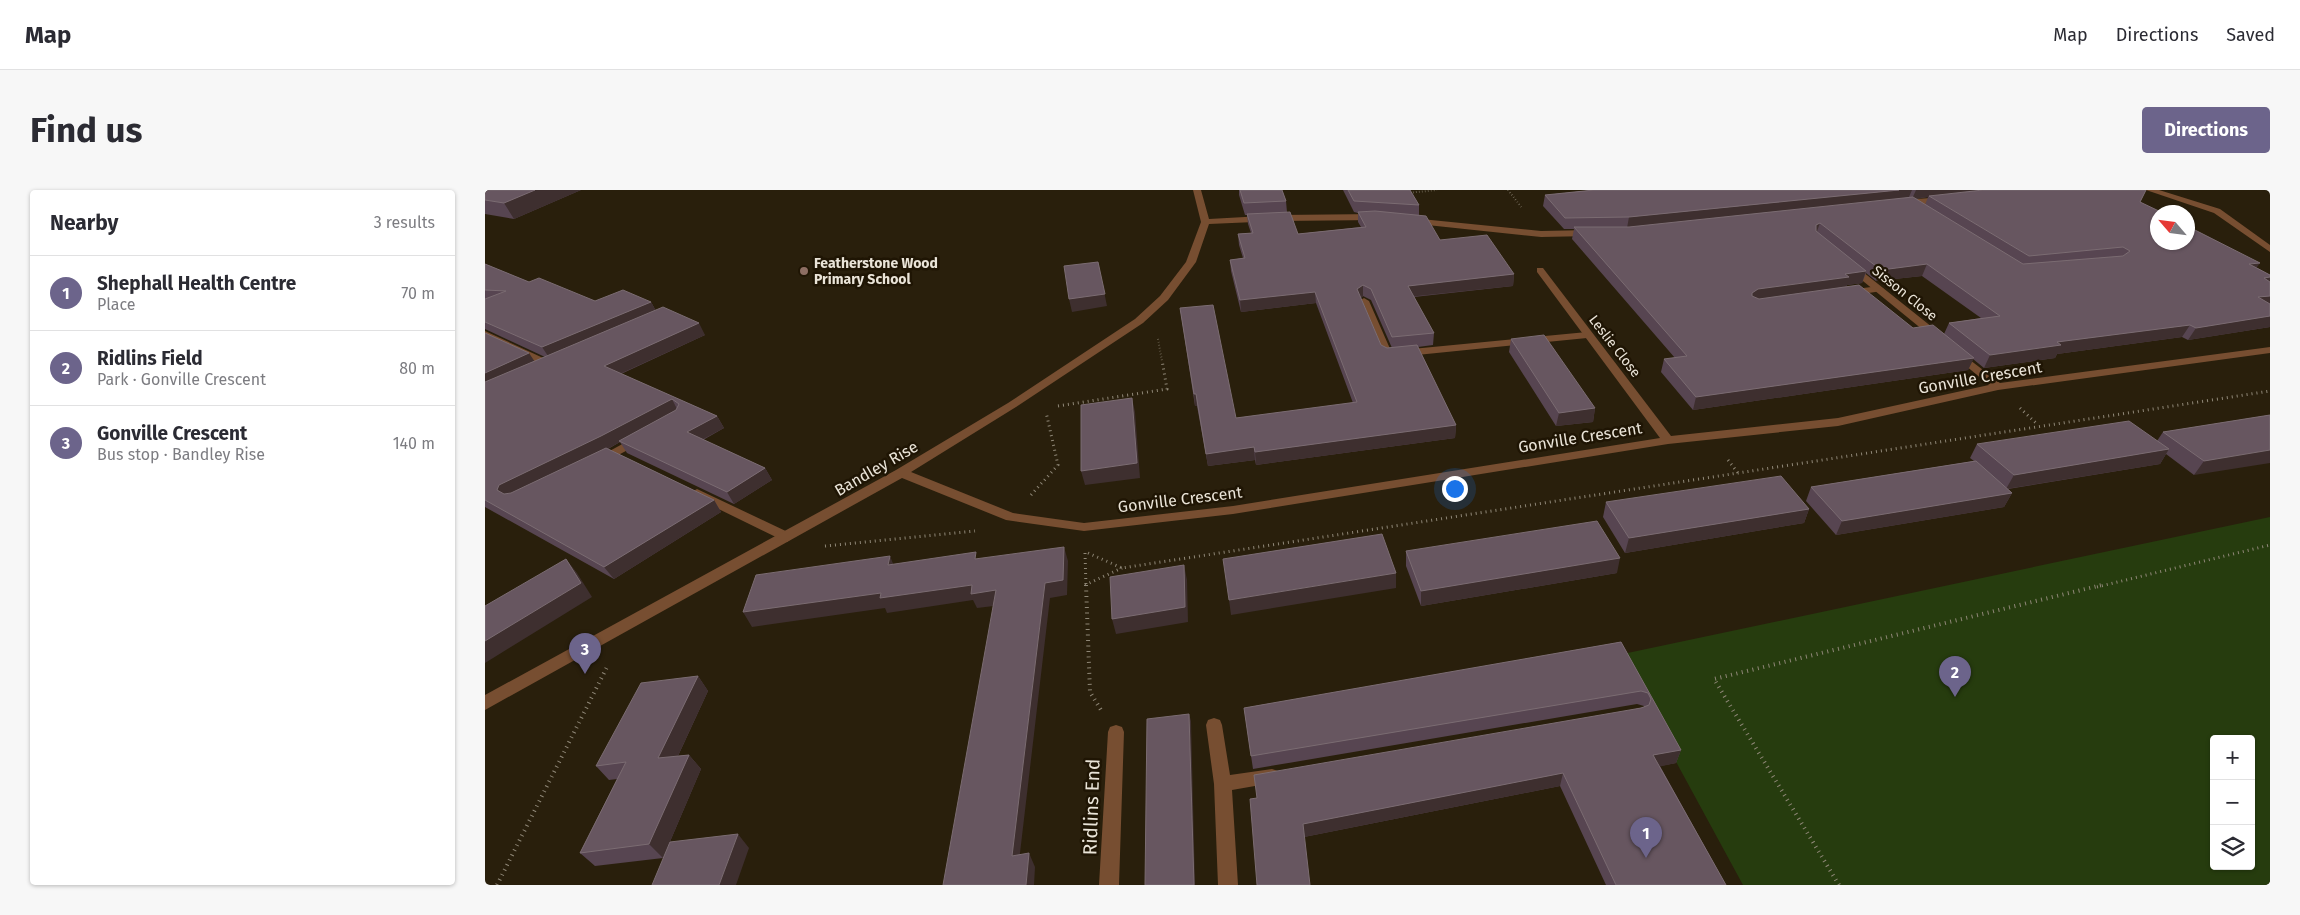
<!DOCTYPE html>
<html lang="en">
<head>
<meta charset="utf-8">
<style>
  :root { --surface:#fff; --page:#f7f7f7; --text:#2b2b33; --muted:#7c7c81; --line:#e1e1e2; --accent:#6c648b }
  body { margin:0; font-family:"Fira Sans",sans-serif; background:var(--page); color:var(--text) }
  .controls { position:absolute; right:15px; bottom:15px; display:grid; overflow:hidden; border-radius:5px; box-shadow:0 1px 4px #0004 }
  .controls button { width:45px; height:45px; display:grid; place-items:center; padding:0; border:0; border-bottom:1px solid var(--line); background:var(--surface); color:var(--text); font:25px sans-serif }
  .compass { position:absolute; left:1665px; top:15px; width:45px; height:45px; border-radius:50%; background:var(--surface); box-shadow:0 1px 4px #0004; rotate:298deg }
  .you { position:absolute; left:969px; top:298px; width:18px; height:18px; margin:-12px; border:4px solid #fff; border-radius:50%; background:#1a73e8; box-shadow:0 0 0 8px #1a73e833 }
  .badge { display:grid; place-items:center; width:32px; height:32px; border-radius:50%; background:var(--accent); color:#fff; font-size:16px; font-weight:700 }
  .pin { position:absolute; translate:-50% -41px; filter:drop-shadow(0 1px 2px #0008) }
  .pin::after { content:''; position:absolute; top:26px; width:18px; height:15px; background:inherit; clip-path:polygon(0 0,100% 0,50% 100%) }
  .list { margin:0; padding:0; list-style:none }
  h2 { display:flex; justify-content:space-between; align-items:center; height:65px; margin:0; padding:0 20px; font-size:21px }
  h2 small { font-size:16px; font-weight:400; color:var(--muted) }
  .list li { display:grid; grid-template-columns:32px 1fr auto; gap:15px; align-items:center; box-sizing:border-box; height:75px; padding:0 20px; border-top:1px solid var(--line) }
  .list b { display:block; font-size:19px; white-space:nowrap }
  .list p { margin:0; font-size:16px; white-space:nowrap; color:var(--muted) }
  .list em { font-size:16px; font-style:normal; color:var(--muted) }
  .icon { flex:none; width:28px; height:28px; fill:none; stroke:currentColor; stroke-width:2; stroke-linecap:round; stroke-linejoin:round }
  .map { position:relative; flex:none; width:1785px; height:695px; overflow:hidden; border-radius:5px }
  header { display:flex; align-items:center; gap:30px; box-sizing:border-box; height:70px; padding:0 25px; background:var(--surface); border-bottom:1px solid var(--line) }
  header strong { font-size:24px }
  nav { display:flex; gap:28px; margin-inline-start:auto; font-size:18px }
  .intro { display:flex; align-items:center; justify-content:space-between; box-sizing:border-box; height:120px; padding:0 30px }
  h1 { margin:0; font-size:35px }
  .button { padding:12px 22px; border-radius:5px; background:var(--accent); color:#fff; font-size:18px; font-weight:700 }
  main { display:flex; gap:30px; padding:0 30px }
  aside { flex:1; background:var(--surface); border-radius:5px; box-shadow:0 1px 4px #0004 }
  .map>svg:first-child { display:block }
</style>
</head>
<body>
<header>
<strong>Map</strong>
<nav><a>Map</a><a>Directions</a><a>Saved</a></nav>
</header>
<div class="intro"><h1>Find us</h1><a class="button">Directions</a></div>
<main>
<aside>
<h2>Nearby<small>3 results</small></h2>
<ul class="list">
<li><span class="badge">1</span><div><b>Shephall Health Centre</b><p>Place</p></div><em>70 m</em></li>
<li><span class="badge">2</span><div><b>Ridlins Field</b><p>Park · Gonville Crescent</p></div><em>80 m</em></li>
<li><span class="badge">3</span><div><b>Gonville Crescent</b><p>Bus stop · Bandley Rise</p></div><em>140 m</em></li>
</ul>
</aside>
<div class="map">
<svg width="1785" height="695" viewBox="0 0 1785 695">
  <rect width="100%" height="100%" fill="#291f0c"/>
  <!-- green -->
  <path fill="#263c0e" fill-rule="evenodd" d="M1785,327V695H1258L1133,465ZM1729,549H1766V676H1729Z"/>
  <g fill="none" stroke-linecap="round" stroke-linejoin="round">
    <!-- path-far2 -->
    <path stroke="#8f8777" stroke-width="2" stroke-dasharray="0.5 2.5" stroke-linecap="butt" d="M1023,0L1037,18
      M922,3L952,0
      M673,149L677,171"/>
    <!-- path-far1 -->
    <path stroke="#8f8777" stroke-width="3" stroke-dasharray="1 4" stroke-linecap="butt" d="M573,216L682,199L677,170
      M1535,218L1552,234
      M1243,270L1253,283
      M546,305L573,275L561,222
      M340,356L490,341
      M600,363L601,397
      M603,363L637,378L1785,201
      M600,395L637,378
      M1612,397L1785,355"/>
    <!-- path -->
    <path stroke="#8f8777" stroke-width="4" stroke-dasharray="1 4.5" stroke-linecap="butt" d="M601,395L605,502L616,520
      M12,695L122,477
      M1354,695L1229,489L1617,395"/>
    <!-- service -->
    <path fill="#774e31" fill-rule="evenodd" d="M1394,96L1399,99L1397,101L1363,106L1358,103L1363,100Z
      M879,108L884,111L906,161L1102,142L1107,145L1102,148L902,168L897,165L874,111Z
      M154,245L158,246L160,249L158,252L118,273H110L108,270Z
      M212,299L307,344L309,347L302,352L297,350L207,306L205,303Z
      M729,528L735,530L737,535L745,585L787,579L793,581L796,586L793,591L787,593L747,600L753,695H733L729,594L721,535L723,530Z"/>
    <!-- minor -->
    <path fill="#774e31" fill-rule="evenodd" d="M708,0H716L724,29L794,25L892,24L896,27L892,30L794,31L724,34L711,72L683,110L658,133L531,217L426,282L528,323L599,333L748,316L1175,248L1052,82V78H1058L1186,246L1353,228L1504,195L1468,165L1467,163L1472,160L1515,193L1785,157V163L1513,200L1353,236L1183,254L748,324L599,341L521,330L417,288L0,520V505L411,280L523,213L650,129L675,106L701,72L716,32Z
      M1661,0H1674L1735,19L1785,55V62L1729,23Z
      M1460,7L1463,8V12L1416,16L1412,13L1416,10Z
      M926,28L1056,41L1106,40L1110,43L1106,46L1056,47L923,33V29Z
      M1362,74H1368L1457,145V149H1449L1362,78Z
      M0,141L69,173L71,175L64,179H56V175L0,148Z
      M631,535L637,537L639,542L634,695H614L623,542L625,537Z"/>
  </g>
  <!-- wall -->
  <path fill="#574551" fill-rule="evenodd" d="M0,0H96L29,29L0,24Z
    M754,0H797L801,11L802,22L813,44L876,37L873,32V23L869,22L858,0H925L934,15V26L955,50L1029,84L1028,96L929,107L949,143L948,155L933,157L971,235L970,248L771,275L770,270L723,276L712,216H710L695,118L751,228L868,213L831,113L756,122L746,81L745,70L758,68L754,55L753,44L766,43L763,34L762,25H760L754,5ZM878,106L886,110L907,158H902L896,155L876,108Z
    M1109,0H1661L1655,12L1785,85V137L1703,150L1697,147L1572,164L1570,168L1499,178L1488,169L1483,180L1208,220L1176,182L1179,169L1190,168L1087,49L1089,39H1079L1058,16L1060,5ZM1443,7L1440,15L1430,9ZM1381,83L1391,91L1437,86L1496,128L1464,133L1459,144L1428,138L1361,97L1362,95L1377,93Z
    M0,74L44,92L110,111L166,112L171,121L220,145L136,184L232,226L239,238L218,250L280,278L287,290L249,314L142,263L135,252L123,259L229,310L236,322L129,389L0,317V143L49,172L60,167L0,139Z
    M1026,149L1110,218L1108,232L1071,236L1024,162Z
    M1785,225L1709,285L1681,264L1675,274L1523,299L1527,303L1519,317L1351,345L1321,311L1326,297L1489,271L1485,268L1492,254L1672,251L1678,242Z
    M1121,312L1324,319L1319,333L1140,363L1118,327Z
    M921,361L1132,383L936,416L921,376Z
    M1136,452L1196,560L1191,573L1175,576L1241,695H1121L1075,596L819,647L772,608L1159,517V516L1152,514L768,579L759,518Z
    M213,486L223,501L193,566L204,565L216,579L178,668L110,676L95,663L132,589L124,590L111,576Z"/>
  <!-- shaded-wall -->
  <path fill="#3e2f2f" d="M50,0H96L29,29L19,13Z
    M1414,0H1427L1424,7L1420,10L1142,38L1144,27Z
    M1431,0H1515L1444,6L1443,7L1427,9Z
    M1335,33L1331,44V35Z
    M613,72L622,116L587,122L584,109Z
    M1775,73L1767,84L1764,74Z
    M1442,74L1437,86L1391,91L1396,80Z
    M1381,81L1377,93L1362,95L1360,99L1264,114L1267,103L1273,99L1360,84Z
    M1029,84L1028,96L923,107V96Z
    M1785,87V93L1779,88Z
    M878,95V106L872,110V99Z
    M830,102L831,113L756,122L755,110Z
    M1785,106V116L1773,107Z
    M166,112L172,123L65,169L57,157Z
    M1785,126V137L1703,150L1711,138Z
    M214,133L220,145L126,188L119,176Z
    M1705,135L1697,147L1572,164L1570,168L1499,178L1505,165L1572,152Z
    M44,163L52,175L0,198V183Z
    M1489,168L1483,180L1208,220L1211,207Z
    M709,204H711L712,216H710Z
    M647,208L650,222L655,288L600,295L596,281Z
    M187,209L193,221L134,251L135,252L124,258L23,307L12,300L14,295Z
    M1110,218L1108,232L1071,236L1074,223Z
    M232,226L239,238L209,254L202,242Z
    M971,235L970,248L771,275L770,262Z
    M769,257L770,270L723,276L721,264Z
    M1684,259L1675,274L1521,299L1529,285Z
    M1785,260V273L1709,285L1719,271Z
    M280,278L287,290L249,314L242,302Z
    M1527,303L1519,317L1351,345L1357,331Z
    M229,310L236,322L129,389L119,377Z
    M1324,319L1319,333L1140,363L1144,348Z
    M579,357L583,371L582,405L565,408L533,680L527,666L560,393Z
    M405,366L411,381L403,375Z
    M1135,368L1132,383L936,416V401Z
    M81,369L92,383L107,407L0,473V451Z
    M699,375L702,390L703,432L631,444L627,429Z
    M911,383V398L746,425L744,410Z
    M487,395L511,400L517,415L492,418L488,410L402,423L400,418L267,437L258,422L396,403Z
    M213,486L223,501L185,583L173,568Z
    M704,524L706,531L710,695H709Z
    M1196,560L1191,573L1164,579L1168,565Z
    M204,565L216,579L178,668L164,654Z
    M1078,583L1075,596L819,647L818,634Z
    M253,644L264,658L251,695H234Z
    M544,663L550,677L549,695H541Z"/>
  <!-- building -->
  <path fill="#675660" stroke="#7b6c72" d="M0,0H50L19,13L0,10Z
    M755,0H797L801,11L759,13Z
    M863,0H925L934,15L869,11Z
    M1109,0H1414L1144,27L1080,28L1060,5Z
    M1498,0H1661L1655,12L1676,22H1672V52H1702V36L1775,73L1764,74L1785,85V87L1779,88L1785,92V106L1773,107L1785,114V126L1711,138L1705,135L1572,152L1576,155L1505,165L1464,133L1515,126L1442,74L1396,80L1335,33L1331,35V41L1381,81L1360,84L1364,87L1273,99L1267,103V106L1274,109L1374,95L1428,138L1448,135L1489,168L1211,207L1179,169L1202,166L1089,37H1144L1428,7L1538,74L1638,66L1645,61L1638,57L1544,66L1444,6Z
    M890,21L941,26L955,50L1002,45L1029,84L923,96L949,143L907,147L886,99L878,95L872,99L896,155L902,158L932,155L971,235L770,262L769,257L721,264L711,204H709L695,118L728,115L751,228L872,212L830,102L755,110L745,70L760,68L753,44L768,43L762,24L805,22L813,44L881,37L873,22Z
    M613,72L620,104L584,109L579,76Z
    M0,74L44,92L54,88L110,111L138,100L166,112L57,157L0,132V109L21,101L0,100Z
    M178,117L214,133L119,176L232,226L202,242L280,278L242,302L134,251L191,220L194,214L187,209L116,246L14,295L12,300L19,304L26,303L121,258L229,310L119,377L0,310V192Z
    M0,143L44,163L0,183Z
    M1059,145L1110,218L1074,223L1026,149Z
    M647,208L652,273L596,281V215Z
    M1785,225V260L1719,271L1678,242Z
    M1644,231L1684,259L1529,285L1492,254Z
    M1491,271L1527,303L1357,331L1326,297Z
    M1296,286L1324,319L1144,348L1121,312Z
    M1112,331L1135,368L936,401L921,361Z
    M897,344L911,383L744,410L738,369Z
    M579,357L578,390L560,393L527,666L544,663L541,695H458L511,400L486,404L487,395L395,408L396,403L258,422L271,385L405,366L403,375L491,362L490,369Z
    M81,369L96,393L0,451V416Z
    M699,375L700,417L627,429L625,387Z
    M1136,452L1196,560L1168,565L1241,695H1131L1078,583L818,634L825,695H772L765,609L772,608L769,585L1156,518L1164,515L1166,509L1163,503L1156,501L766,566L759,518Z
    M213,486L173,568L204,565L164,654L95,663L141,572L111,576L156,493Z
    M704,524L709,695H660L662,529Z
    M253,644L234,695H167L185,652Z"/>
  <!-- markers -->
  <circle fill="#8d6e63" stroke="#1f1504" stroke-width="2" cx="319" cy="81" r="5"/>
  <g text-anchor="middle" stroke-width="5" stroke-linejoin="round" paint-order="stroke">
    <!-- far-poi labels -->
    <g font-size="14" font-weight="bold" fill="#eae4d8" stroke="#1f1504" text-anchor="start">
      <text x="329" y="78">Featherstone Wood<tspan x="329" dy="16">Primary School</tspan></text>
    </g>
    <!-- far-street labels -->
    <g font-size="14" fill="#eae4d8" stroke="#1f1504">
      <text transform="translate(1420 103) rotate(39)" y="5">Sisson Close</text>
      <text transform="translate(1130 156) rotate(52)" y="5">Leslie Close</text>
    </g>
    <!-- street labels -->
    <g font-size="16" fill="#eae4d8" stroke="#1f1504">
      <text transform="translate(1495 187) rotate(-10)" y="6">Gonville Crescent</text>
      <text transform="translate(1095 247) rotate(-9)" y="6">Gonville Crescent</text>
      <text transform="translate(391 278) rotate(-30)" y="6">Bandley Rise</text>
      <text transform="translate(695 309) rotate(-7)" y="6">Gonville Crescent</text>
    </g>
    <!-- near-street labels -->
    <g font-size="19" fill="#eae4d8" stroke="#1f1504">
      <text transform="translate(606 617) rotate(-88)" y="7">Ridlins End</text>
    </g>
  </g>
</svg>
<div class="controls">
<button>+</button>
<button>−</button>
<button><svg class="icon" aria-label="layers" viewBox="0 0 24 24"><path d="M12 4l9 5-9 5-9-5zM3 14l9 5 9-5"/></svg></button>
</div>
<svg class="compass" viewBox="-18 -18 36 36"><path d="M0-13l5 13h-10z" fill="#e53935"/><path d="M0 13l5-13h-10z" fill="#7c7c81"/></svg>
<div class="you"></div>
<div class="pin badge" style="left:1161px;top:668px">1</div>
<div class="pin badge" style="left:1470px;top:507px">2</div>
<div class="pin badge" style="left:100px;top:484px">3</div>
</div>
</main>
</body>
</html>
